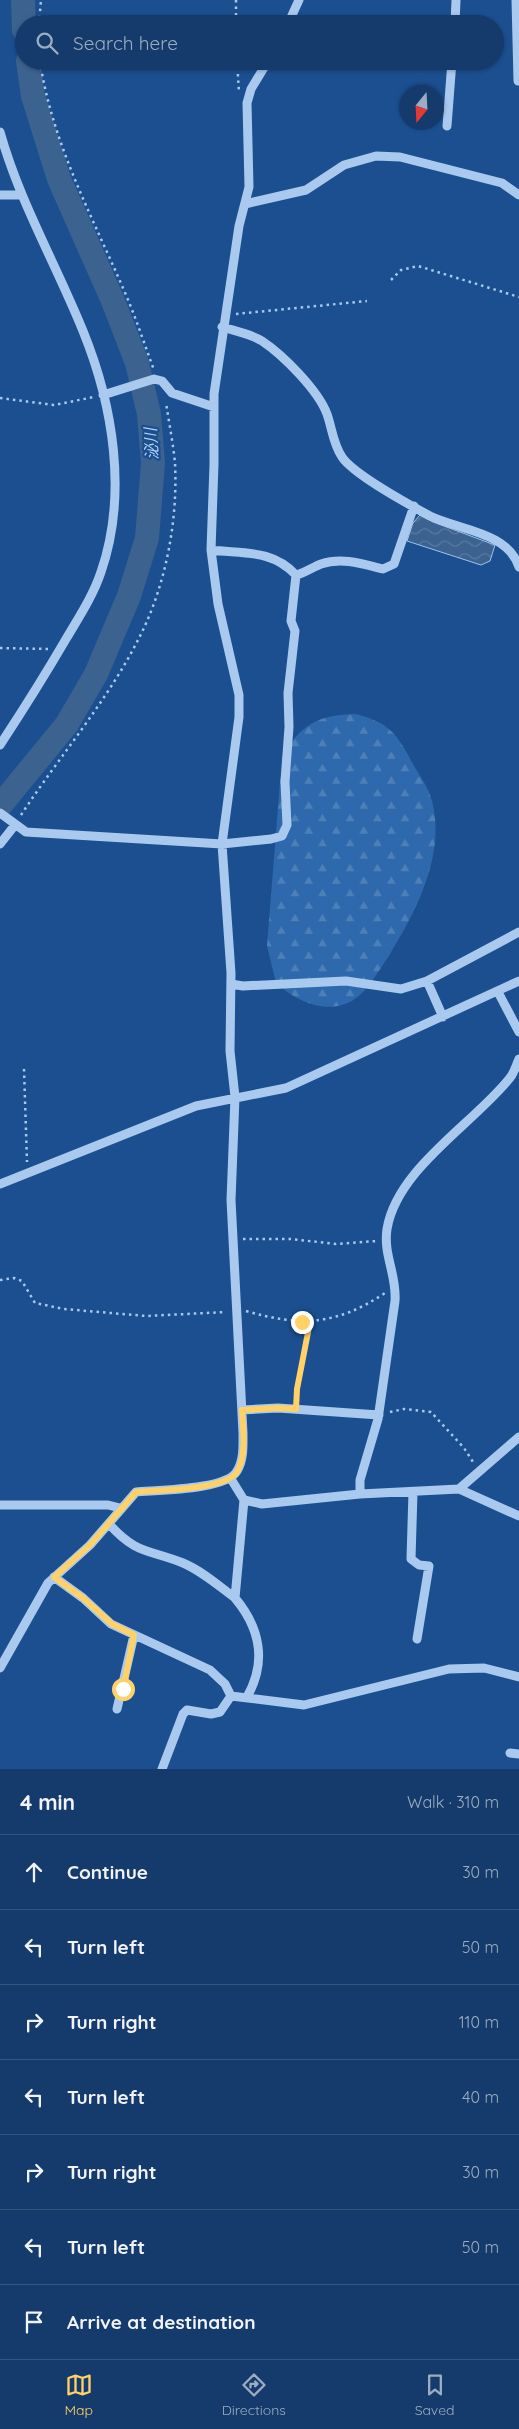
<!DOCTYPE html>
<html lang="en">
<head>
<meta charset="utf-8">
<style>
  :root { --surface:#143b6b; --page:#1d4271; --text:#f1f3f6; --muted:#9dadc1; --line:#33557e; --accent:#ffd166 }
  body { margin:0; font-family:Quicksand,"Noto Sans JP",sans-serif; background:var(--page); color:var(--text) }
  .compass { position:absolute; left:399px; top:85px; width:45px; height:45px; border-radius:50%; background:var(--surface); box-shadow:0 1px 4px #0004; rotate:198deg }
  .stop { position:absolute; width:15px; height:15px; margin:-11px; border:4px solid #ffd166; border-radius:50%; background:#fff }
  .stop.end { background:#ffd166; border-color:#fff; box-shadow:0 1px 5px #0008 }
  .list { margin:0; padding:0; list-style:none }
  h2 { display:flex; justify-content:space-between; align-items:center; height:65px; margin:0; padding:0 20px; font-size:21px }
  h2 small { font-size:16px; font-weight:400; color:var(--muted) }
  .list li { display:grid; grid-template-columns:32px 1fr auto; gap:15px; align-items:center; box-sizing:border-box; height:75px; padding:0 20px; border-top:1px solid var(--line) }
  .list b { display:block; font-size:19px; white-space:nowrap }
  .list em { font-size:16px; font-style:normal; color:var(--muted) }
  .icon { flex:none; width:28px; height:28px; fill:none; stroke:currentColor; stroke-width:2; stroke-linecap:round; stroke-linejoin:round }
  .map { position:relative; flex:none; width:519px; height:1769px; overflow:hidden }
  .search { position:absolute; background:var(--surface); box-shadow:0 1px 4px #0004; left:15px; right:15px; top:15px; height:55px; display:flex; align-items:center; gap:12px; box-sizing:border-box; padding:0 18px; border-radius:28px; color:var(--muted); font-size:19px }
  .sheet { height:590px; background:var(--surface) }
  nav { display:flex; justify-content:space-around; align-items:center; box-sizing:border-box; height:70px; border-top:1px solid var(--line); background:var(--surface); font-size:14px; color:var(--muted) }
  nav a { display:grid; justify-items:center; gap:2px }
  nav .on { color:var(--accent) }
  .map>svg:first-child { display:block }
</style>
</head>
<body>
<div class="map">
<svg width="519" height="1769" viewBox="0 0 519 1769">
  <defs>
    <pattern id="forest-firs" width="22" height="20" patternUnits="userSpaceOnUse" patternTransform="scale(1.25)"><rect width="22" height="20" fill="#2e69ad"/><path d="M5 1l3.5 6h-7zM16 11l3.5 6h-7z" fill="#4d80b9"/></pattern>
    <pattern id="water-waves" width="16" height="10" patternUnits="userSpaceOnUse" patternTransform="scale(1.25)"><rect width="16" height="10" fill="#3c6290"/><path d="M0 5q4-4 8 0t8 0" fill="none" stroke="#597aa1"/></pattern>
  </defs>
  <rect width="100%" height="100%" fill="#1b4f8f"/>
  <!-- forest -->
  <path fill="url(#forest-firs)" d="M356,714C390,723 397,734 413,764C419,775 429,788 432,801C446,855 416,912 388,957C378,972 363,999 345,1004C320,1013 294,999 276,983L267,946L282,757C301,724 318,715 356,714Z"/>
  <!-- water -->
  <path fill="url(#water-waves)" stroke="#9cc4f0" d="M420,515L433,522L495,545L490,561L481,565L407,541L413,523Z"/>
  <g fill="none" stroke-linecap="round" stroke-linejoin="round">
    <!-- river -->
    <path stroke="#3c6290" stroke-width="24" d="M23,0L24,30
      M0,806L67,724L96,674L129,596L147,538L153,463L149,414L137,363L113,301L59,179L33,96L28,61"/>
    <!-- path -->
    <path stroke="#a9c9ee" stroke-width="2.5" stroke-dasharray="2.5 4" stroke-linecap="butt" d="M236,0V24
      M39,24L41,0
      M40,61C52,142 91,214 123,288C135,315 144,343 154,370
      M237,61L239,92
      M391,280L401,270L418,266L519,297
      M236,314L367,301
      M0,398L54,405L94,397
      M0,648L48,649
      M21,815C59,757 105,704 137,642C165,589 178,523 175,463C173,443 169,422 166,403
      M24,1069L27,1162
      M243,1239H291L336,1244L377,1241
      M0,1280L14,1278L22,1281L35,1303L64,1309L146,1316L226,1312
      M246,1311C301,1327 337,1325 385,1293
      M296,1398L310,1322
      M390,1412L404,1409L431,1412L464,1448L473,1462"/>
    <!-- minor -->
    <path stroke="#a9c9ee" stroke-width="9" d="M516,0L518,81
      M288,24L299,0
      M455,24L456,0
      M447,126L452,61
      M0,132C20,203 56,264 83,331C113,405 128,494 101,572C93,596 79,617 66,639C45,675 23,710 0,745
      M0,195H20
      M245,204L306,190L344,165L376,156L400,157L502,183L519,195
      M222,327C235,331 251,334 262,341C283,355 318,390 327,414C332,428 333,444 342,457C354,475 410,505 430,516C459,530 508,532 519,567
      M103,395L154,379L162,381L172,393L214,407
      M211,550C243,554 272,549 296,575
      M296,575C305,573 313,567 321,564C342,557 363,564 383,569L394,564L414,506
      M0,813L26,832L222,844L271,839L282,836L287,825L285,782L289,727L288,693L295,631L291,621L296,575
      M0,844L15,825
      M427,981L443,1017
      M231,984L243,986L346,981L401,989L427,981L519,932
      M498,992L519,1032
      M0,1184L196,1106L286,1088L519,981
      M242,1410L278,1408L379,1415
      M231,1479L244,1500L235,1598C260,1628 267,1662 247,1697
      M459,1489L519,1437
      M413,1492L411,1559L419,1565L429,1566L417,1639
      M360,1494V1480L378,1419L395,1301C397,1275 383,1255 387,1229C397,1169 473,1124 509,1079C514,1074 516,1065 519,1059
      M244,1500L262,1504L360,1494L459,1489L519,1516
      M0,1505H108L120,1508
      M109,1524C137,1555 148,1549 183,1563C202,1571 219,1586 235,1598
      M54,1577L83,1598L111,1624L210,1670L225,1684L231,1696
      M0,1668L48,1583L90,1545L136,1492C157,1490 227,1490 237,1471C244,1460 243,1445 243,1433L231,1200L235,1097L230,1051L231,973L222,844L239,717V695L218,604L211,550L214,464V394L239,226L249,187L247,103L251,89L268,61
      M117,1709L134,1635
      M510,1753L519,1754
      M162,1769L183,1714L187,1710L211,1714L220,1712L231,1696L304,1705L449,1669L484,1668L519,1677"/>
  </g>
  <g fill="none" stroke-linecap="round" stroke-linejoin="round">
    <!-- route -->
    <path stroke="#ffd166" stroke-width="6" d="M123,1689L134,1635L112,1624L83,1598L54,1577L90,1545L136,1492C157,1490 226,1490 237,1472C247,1455 243,1429 242,1410L278,1408L296,1409L297,1389L310,1322H302"/>
  </g>
  <g text-anchor="middle" stroke-width="4.5" stroke-linejoin="round" paint-order="stroke">
    <!-- water labels -->
    <g font-size="16" font-style="italic" fill="#b5d3f5" stroke="#1b4f8f">
      <text transform="translate(151 444) rotate(-94)" y="6">泌川</text>
    </g>
  </g>
</svg>
<svg class="compass" viewBox="-18 -18 36 36"><path d="M0-13l5 13h-10z" fill="#e53935"/><path d="M0 13l5-13h-10z" fill="#9dadc1"/></svg>
<div class="stop" style="left:123px;top:1689px"></div>
<div class="stop end" style="left:302px;top:1322px"></div>
<div class="search"><svg class="icon" aria-label="search" viewBox="0 0 24 24"><circle cx="10" cy="10" r="6"/><path d="M15 15l6 6"/></svg>Search here</div>
</div>
<section class="sheet">
<h2>4 min<small>Walk · 310 m</small></h2>
<ul class="list">
<li><svg class="icon" aria-label="ahead" viewBox="0 0 24 24"><path d="M12 20V5M6 11l6-6 6 6"/></svg><div><b>Continue</b></div><em>30 m</em></li>
<li><svg class="icon" aria-label="left" viewBox="0 0 24 24"><path d="M17 20v-9H6M10 6l-5 5 5 5"/></svg><div><b>Turn left</b></div><em>50 m</em></li>
<li><svg class="icon" aria-label="right" viewBox="0 0 24 24"><path d="M7 20v-9h11M14 6l5 5-5 5"/></svg><div><b>Turn right</b></div><em>110 m</em></li>
<li><svg class="icon" aria-label="left" viewBox="0 0 24 24"><path d="M17 20v-9H6M10 6l-5 5 5 5"/></svg><div><b>Turn left</b></div><em>40 m</em></li>
<li><svg class="icon" aria-label="right" viewBox="0 0 24 24"><path d="M7 20v-9h11M14 6l5 5-5 5"/></svg><div><b>Turn right</b></div><em>30 m</em></li>
<li><svg class="icon" aria-label="left" viewBox="0 0 24 24"><path d="M17 20v-9H6M10 6l-5 5 5 5"/></svg><div><b>Turn left</b></div><em>50 m</em></li>
<li><svg class="icon" aria-label="arrive" viewBox="0 0 24 24"><path d="M6 21V4h12l-3 4 3 4H6"/></svg><div><b>Arrive at destination</b></div></li>
</ul>
</section>
<nav>
<a class="on"><svg class="icon" aria-label="map" viewBox="0 0 24 24"><path d="M3 6l6-2 6 2 6-2v14l-6 2-6-2-6 2zM9 4v14M15 6v14"/></svg>Map</a>
<a><svg class="icon" aria-label="directions" viewBox="0 0 24 24"><path d="M12 3l9 9-9 9-9-9zM9 14v-3h6M13 9l2 2-2 2"/></svg>Directions</a>
<a><svg class="icon" aria-label="saved" viewBox="0 0 24 24"><path d="M7 4h10v16l-5-4-5 4z"/></svg>Saved</a>
</nav>
</body>
</html>
